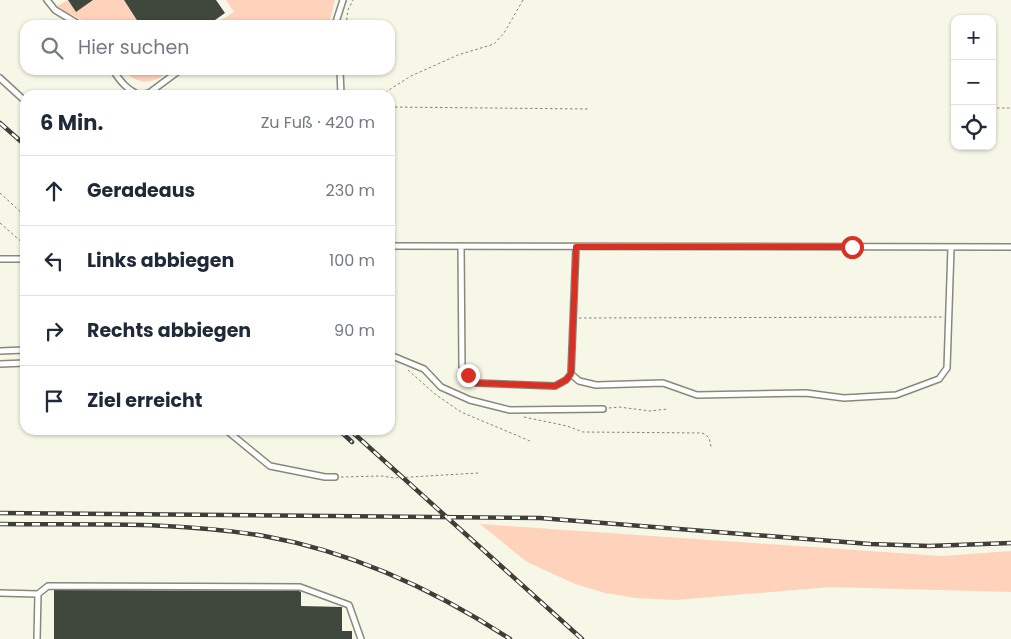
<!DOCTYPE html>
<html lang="de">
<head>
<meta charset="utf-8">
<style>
  :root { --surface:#fff; --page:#f6f6f7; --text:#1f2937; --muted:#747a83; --line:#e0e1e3 }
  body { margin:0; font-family:Poppins,sans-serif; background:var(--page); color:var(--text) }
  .controls { position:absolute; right:15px; top:15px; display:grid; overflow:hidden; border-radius:10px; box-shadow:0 1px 4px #0004 }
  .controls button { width:45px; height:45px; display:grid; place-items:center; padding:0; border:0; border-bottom:1px solid var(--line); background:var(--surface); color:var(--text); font:25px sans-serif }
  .stop { position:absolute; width:15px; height:15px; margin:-11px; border:4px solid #d93025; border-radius:50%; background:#fff }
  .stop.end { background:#d93025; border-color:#fff; box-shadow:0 1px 5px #0008 }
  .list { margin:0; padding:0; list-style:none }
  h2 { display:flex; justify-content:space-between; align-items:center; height:65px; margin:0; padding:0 20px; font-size:21px }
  h2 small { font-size:16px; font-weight:400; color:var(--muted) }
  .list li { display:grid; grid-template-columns:32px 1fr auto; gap:15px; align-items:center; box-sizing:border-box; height:70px; padding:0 20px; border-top:1px solid var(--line) }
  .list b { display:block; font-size:19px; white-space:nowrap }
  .list em { font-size:16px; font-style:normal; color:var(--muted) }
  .icon { flex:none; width:28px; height:28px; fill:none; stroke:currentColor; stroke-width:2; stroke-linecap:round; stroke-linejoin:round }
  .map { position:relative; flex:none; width:1011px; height:639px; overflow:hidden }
  .search { position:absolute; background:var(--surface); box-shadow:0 1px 4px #0004; left:20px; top:20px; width:375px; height:55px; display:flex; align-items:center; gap:12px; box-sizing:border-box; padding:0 18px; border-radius:15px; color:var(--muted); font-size:19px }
  .panel { position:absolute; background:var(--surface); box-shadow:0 1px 4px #0004; left:20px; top:90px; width:375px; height:345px; border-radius:15px }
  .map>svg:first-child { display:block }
</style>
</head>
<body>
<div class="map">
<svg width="1011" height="639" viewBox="0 0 1011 639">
  <rect width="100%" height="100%" fill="#f7f7e7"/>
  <!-- green -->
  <path fill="#ffd2bb" d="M68,0L76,12L93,0H124L140,25H87C77,13 65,15 57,6Z
    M226,0H335L330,20L325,25H213L234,12Z
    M124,70H170C155,84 138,87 124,70Z
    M480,524L941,556L1011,551V592L830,587L675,600L636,598L605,593L575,584L527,562Z"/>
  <!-- building -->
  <path fill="#40483e" d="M68,0H93L76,12Z
    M124,0H216L225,13L208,25H140Z
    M54,590L299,591L301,592V606L342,607V631H352V639H54Z"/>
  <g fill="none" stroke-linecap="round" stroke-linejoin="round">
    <defs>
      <path id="lane" d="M47,0L55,10L80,25
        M335,25L343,0
        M113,70C120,81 127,90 140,95
        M340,70L341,95
        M0,78L25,101
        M141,95L149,93L180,70
        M390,246L1011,247
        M461,246L462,366L468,375L476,383L555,386L566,380L571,374L576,247
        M0,259H25
        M0,351L25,350
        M390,355L424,369L441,387L470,400L510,410L603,409
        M0,364L25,363
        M571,374L579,381L596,385L663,383L697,395L806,393L844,398L896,395L939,379L947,368L951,248
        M226,430L270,466L325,477H335
        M0,593L38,594L37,639
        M38,594L48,586L300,587L349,605L361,639"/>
    </defs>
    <!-- lane casing -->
    <use href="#lane" stroke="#88897a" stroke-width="8"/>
    <!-- path -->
    <path stroke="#828278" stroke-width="1" stroke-dasharray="2.5 2.5" stroke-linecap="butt" d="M346,25L348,10L353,0
      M381,95L411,76L458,55L494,44L504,33L523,0
      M390,107L589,109
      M992,108H1011
      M0,193L25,216
      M0,223L25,245
      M579,318L943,317
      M408,370L435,394L461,412L530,441
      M609,408L619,407L650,411L668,409
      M524,417L567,426L583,432L702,433C709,436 710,439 711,447
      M341,477L382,476L394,478L478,473"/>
    <!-- lane -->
    <use href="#lane" stroke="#fff" stroke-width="5"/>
    <defs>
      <path id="rail" d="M0,123L25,145
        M339,430L352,442
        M350,430L582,639
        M0,513L540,518L870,544L929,546L1011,543
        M0,524C88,525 177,521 264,536C353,552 435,590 510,639"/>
    </defs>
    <!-- rail casing -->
    <use href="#rail" stroke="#3f3f38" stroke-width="4.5"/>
    <!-- rail -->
    <use href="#rail" stroke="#fff" stroke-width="2.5" stroke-dasharray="8" stroke-linecap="butt"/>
  </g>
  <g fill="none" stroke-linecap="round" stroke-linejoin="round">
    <!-- route -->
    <path stroke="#d93025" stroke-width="6" d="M468,375L476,383L555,386L566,380L571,374L576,247H852"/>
  </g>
</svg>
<div class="controls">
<button>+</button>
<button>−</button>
<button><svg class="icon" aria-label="locate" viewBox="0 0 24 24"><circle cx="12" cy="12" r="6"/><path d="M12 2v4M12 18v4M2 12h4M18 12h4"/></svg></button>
</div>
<div class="stop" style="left:852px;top:247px"></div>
<div class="stop end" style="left:468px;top:375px"></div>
<div class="search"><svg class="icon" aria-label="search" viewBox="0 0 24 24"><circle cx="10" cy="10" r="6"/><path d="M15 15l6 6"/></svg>Hier suchen</div>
<section class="panel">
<h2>6 Min.<small>Zu Fuß · 420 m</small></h2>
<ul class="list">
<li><svg class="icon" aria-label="ahead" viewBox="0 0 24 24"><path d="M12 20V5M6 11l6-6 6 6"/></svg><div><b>Geradeaus</b></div><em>230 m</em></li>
<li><svg class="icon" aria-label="left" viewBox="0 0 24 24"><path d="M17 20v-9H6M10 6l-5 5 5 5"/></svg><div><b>Links abbiegen</b></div><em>100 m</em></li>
<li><svg class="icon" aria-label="right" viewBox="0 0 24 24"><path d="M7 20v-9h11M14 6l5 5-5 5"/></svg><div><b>Rechts abbiegen</b></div><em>90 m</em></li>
<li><svg class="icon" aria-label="arrive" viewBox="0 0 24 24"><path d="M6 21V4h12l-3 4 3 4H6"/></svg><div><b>Ziel erreicht</b></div></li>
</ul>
</section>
</div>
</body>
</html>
